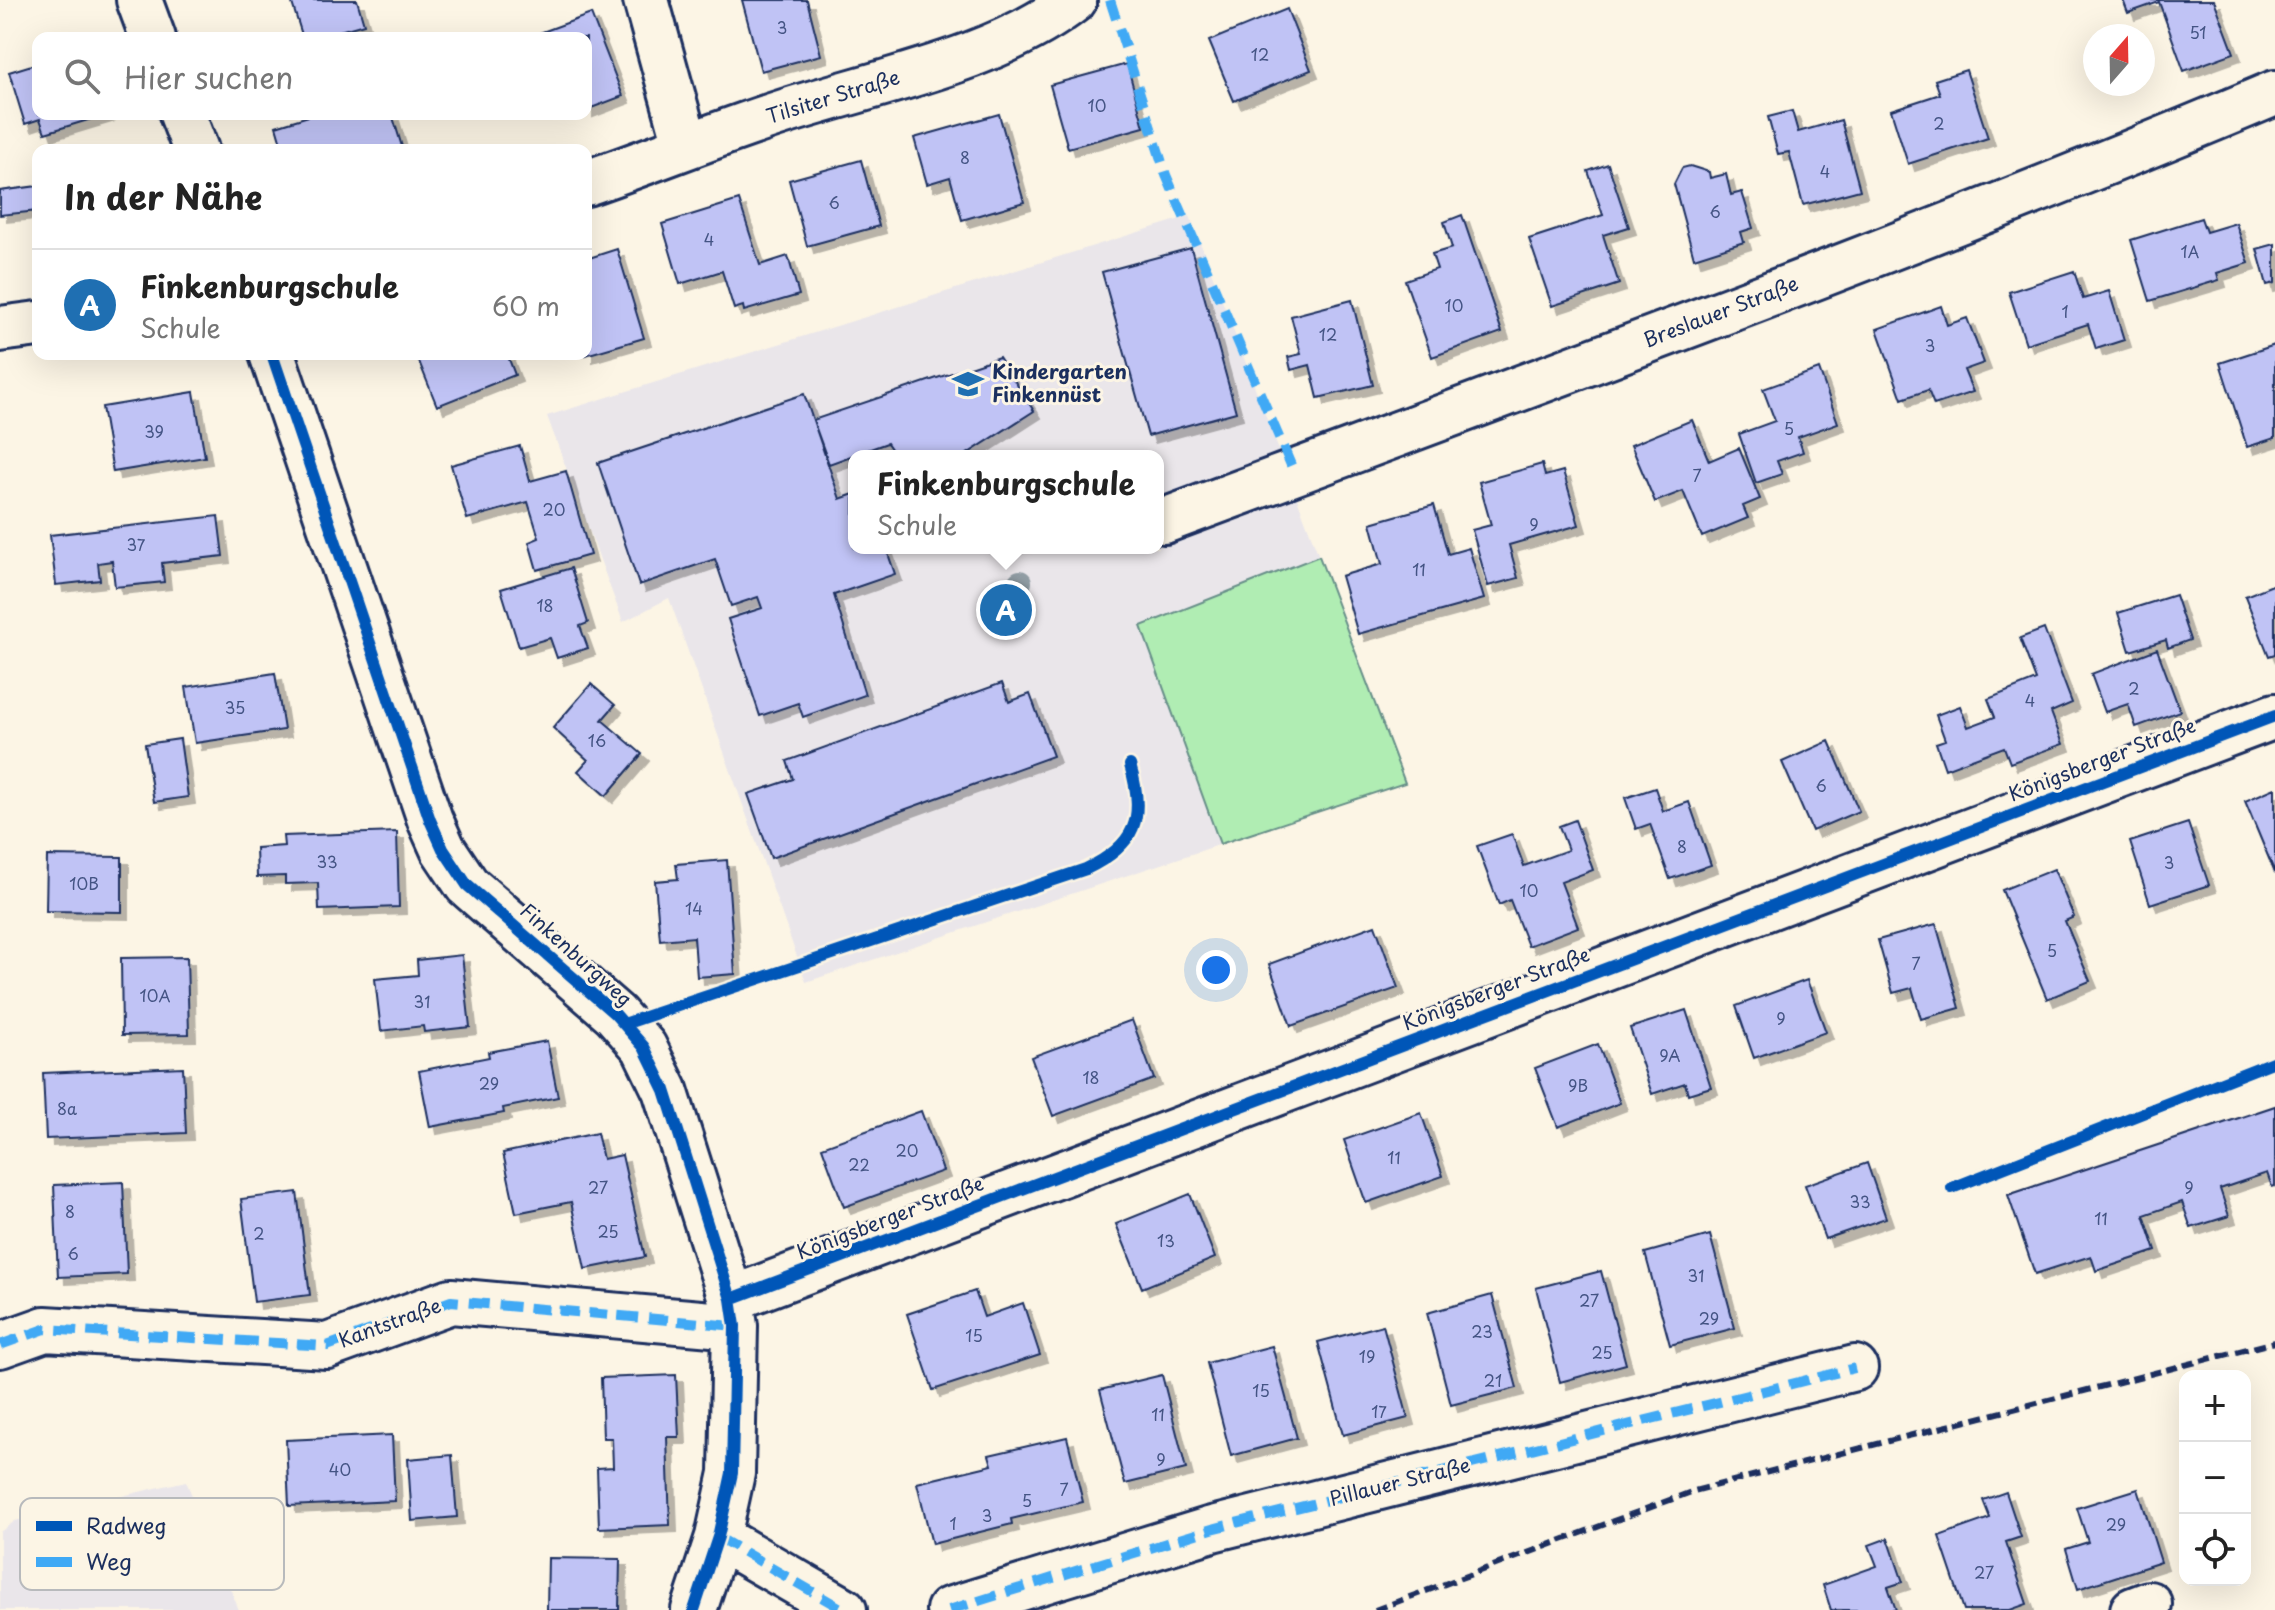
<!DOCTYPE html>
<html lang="de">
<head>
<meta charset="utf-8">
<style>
  :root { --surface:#fff; --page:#f6f6f6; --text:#222; --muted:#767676; --line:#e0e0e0; --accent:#1f6fb2 }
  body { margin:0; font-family:"Playpen Sans",sans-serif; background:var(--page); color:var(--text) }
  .controls { position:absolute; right:24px; bottom:24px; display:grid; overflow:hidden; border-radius:16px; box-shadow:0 8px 32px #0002 }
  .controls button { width:72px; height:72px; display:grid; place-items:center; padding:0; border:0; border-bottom:2px solid var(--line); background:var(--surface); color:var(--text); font:40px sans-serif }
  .compass { position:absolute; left:2083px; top:24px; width:72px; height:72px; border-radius:50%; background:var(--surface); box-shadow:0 8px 32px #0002; rotate:20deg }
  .you { position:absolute; left:1216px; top:970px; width:28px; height:28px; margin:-20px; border:6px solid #fff; border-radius:50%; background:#1a73e8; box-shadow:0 0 0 12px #1a73e833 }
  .badge { display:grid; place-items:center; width:52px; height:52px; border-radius:50%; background:var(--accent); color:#fff; font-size:26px; font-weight:700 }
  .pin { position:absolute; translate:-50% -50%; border:4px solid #fff; box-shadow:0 2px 8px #0006 }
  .popup { position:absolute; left:848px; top:450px; width:316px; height:104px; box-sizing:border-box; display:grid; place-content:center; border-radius:16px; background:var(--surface); filter:drop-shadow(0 2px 6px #0005); font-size:26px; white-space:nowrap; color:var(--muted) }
  .popup b { font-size:30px; color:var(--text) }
  .popup::after { content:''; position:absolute; left:50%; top:100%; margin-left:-16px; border:16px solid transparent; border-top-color:var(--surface) }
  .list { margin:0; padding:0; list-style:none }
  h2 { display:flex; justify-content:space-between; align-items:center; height:104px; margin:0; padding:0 32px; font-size:34px }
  h2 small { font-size:26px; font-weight:400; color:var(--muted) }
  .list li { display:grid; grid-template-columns:52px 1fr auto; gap:24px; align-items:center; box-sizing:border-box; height:112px; padding:0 32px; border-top:2px solid var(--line) }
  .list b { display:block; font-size:30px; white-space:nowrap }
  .list p { margin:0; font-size:26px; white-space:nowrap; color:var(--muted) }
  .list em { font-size:26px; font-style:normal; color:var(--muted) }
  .icon { flex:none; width:44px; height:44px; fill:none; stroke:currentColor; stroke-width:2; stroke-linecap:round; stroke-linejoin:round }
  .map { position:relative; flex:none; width:2275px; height:1610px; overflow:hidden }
  .search { position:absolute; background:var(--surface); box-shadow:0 8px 32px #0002; left:32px; top:32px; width:560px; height:88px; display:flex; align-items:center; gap:20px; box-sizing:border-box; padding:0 28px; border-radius:16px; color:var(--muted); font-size:30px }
  .panel { position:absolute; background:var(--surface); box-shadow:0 8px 32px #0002; left:32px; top:144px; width:560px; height:216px; border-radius:16px }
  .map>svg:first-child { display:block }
</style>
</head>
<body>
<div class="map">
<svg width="2275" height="1610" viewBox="0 0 2275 1610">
  <defs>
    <filter id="shadow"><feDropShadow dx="7" dy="7" stdDeviation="0" flood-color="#0004"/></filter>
  </defs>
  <rect width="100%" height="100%" fill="#fcf5e5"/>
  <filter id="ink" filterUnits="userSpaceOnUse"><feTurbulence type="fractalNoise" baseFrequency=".0125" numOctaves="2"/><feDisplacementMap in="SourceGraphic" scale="16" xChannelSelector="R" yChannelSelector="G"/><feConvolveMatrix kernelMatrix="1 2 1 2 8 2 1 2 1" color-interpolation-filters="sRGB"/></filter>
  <g filter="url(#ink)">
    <!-- built -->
    <path fill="#eae6ea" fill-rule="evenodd" d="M1190,216L1405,783L806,982L669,598L623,622L547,416ZM854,456H1158V548H854Z
      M186,1481L239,1610H0V1532L15,1521Z"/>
    <!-- green -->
    <path fill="#b0edb3" stroke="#668e88" stroke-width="2" d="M1319,556L1405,783L1220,844L1141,626Z"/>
    <!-- building -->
    <path fill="#c0c3f5" stroke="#1b2f5e" stroke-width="2" filter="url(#shadow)" d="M291,0H357L364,24L315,38H303Z
      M742,0H807L821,55L761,71Z
      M2123,0H2214L2234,53L2184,71L2159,2L2128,13Z
      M1287,9L1311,70L1234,101L1209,41Z
      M591,14L623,96L586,110V38H526Z
      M38,63V114H108L45,133L40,119L25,124L9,72Z
      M1127,64L1144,127L1068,148L1050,85Z
      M1966,70L1988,138L1908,164L1891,110L1940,94L1935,80Z
      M1792,111L1798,132L1841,120L1860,190L1803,205L1789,152L1778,154L1768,117Z
      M315,114H392L403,150H283L276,126Z
      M999,114L1024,202L962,220L950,177L927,184L914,138Z
      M861,160L879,226L807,246L789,180Z
      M1608,164L1629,227L1603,235L1619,284L1552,306L1529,239L1603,215L1588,171Z
      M1690,166L1709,172L1710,178L1726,174L1731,195L1742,192L1753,228L1741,232L1744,242L1694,258L1674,184L1682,168Z
      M38,186V211L0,215V191Z
      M739,200L760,265L788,256L799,295L744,311L743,306L734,309L722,271L680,284L662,224Z
      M1462,215L1502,332L1432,357L1405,280L1437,269L1432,254L1452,248L1444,222Z
      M2201,218L2206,232L2236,223L2249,263L2217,273L2219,280L2150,301L2131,240Z
      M2275,244V283L2267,285L2257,249Z
      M1191,248L1236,412L1148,436L1102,272Z
      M617,249L644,338L586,355V259Z
      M2074,271L2083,299L2109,291L2124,340L2096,349L2088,324L2026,344L2009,292Z
      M1352,300L1373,385L1318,398L1310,365L1291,370L1288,357L1301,354L1291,316Z
      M1941,306L1947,325L1967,318L1984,363L1964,370L1973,392L1934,405L1928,390L1902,399L1877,329Z
      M2275,345V438L2247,447L2220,363Z
      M416,354H507L515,375L437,406Z
      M999,357L1034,411L964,456H896L887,443L829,464L813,420Z
      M1819,369L1838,423L1798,437L1803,452L1777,461L1782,474L1756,483L1739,434L1775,421L1763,389Z
      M194,392L205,457L113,472L102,407Z
      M804,394L840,499L854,494V548H886L895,574L834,595L865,695L803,717L798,703L760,716L728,619L762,608L758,597L731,606L715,559L639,585L598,463Z
      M1692,420L1709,461L1739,448L1760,499L1743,506L1748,518L1702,537L1683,491L1655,502L1631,445Z
      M520,446L530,481L566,471L590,555L537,570L529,542L539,538L528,502L467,519L451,465Z
      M1542,464L1545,476L1563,471L1579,525L1509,545L1518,578L1488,586L1472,530L1491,525L1479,482Z
      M1434,505L1448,554L1469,548L1484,599L1358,634L1341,576L1382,564L1371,523Z
      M218,516L223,556L162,563L164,582L115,587L112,561L98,563L100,580L56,585L50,535Z
      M571,568L588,623L580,626L588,648L557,658L550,638L519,647L501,589Z
      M2275,584V654L2269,656L2245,596Z
      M2175,595L2190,640L2168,648L2166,640L2130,651L2118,613Z
      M2044,629L2072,703L2051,712L2063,744L2010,763L2004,747L1945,769L1936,743L1945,740L1936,715L1960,706L1968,727L1995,717L1988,699L2036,680L2020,638Z
      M2157,649L2180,711L2136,727L2128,704L2105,712L2091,674Z
      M275,673L284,730L195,743L186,687Z
      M1002,683L1009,702L1030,694L1053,756L771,858L748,794L793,779L787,761Z
      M591,684L615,705L602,720L642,754L606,796L578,771L588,760L553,728Z
      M180,739L188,797L154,802L145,744Z
      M1829,741L1859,811L1812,831L1782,762Z
      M1655,788L1663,811L1689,802L1711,865L1670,879L1650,824L1636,829L1625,798Z
      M2275,788V873L2245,801Z
      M1575,820L1593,870L1561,882L1578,927L1528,946L1510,900L1499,905L1477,846L1512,834L1524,866L1568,850L1559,826Z
      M2188,823L2209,885L2150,904L2130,842Z
      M397,832L399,907L319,910L318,883L285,884V876L257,877L256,848L284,846L283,836Z
      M47,856L122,857V912L46,911Z
      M727,860L735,974L697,977L694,937L660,940L655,881L678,879L676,864Z
      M2054,869L2074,917L2065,921L2090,981L2047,999L2002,890Z
      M1936,924L1960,1008L1921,1019L1912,988L1893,993L1878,940Z
      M1375,925L1398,988L1291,1026L1269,964Z
      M462,955L470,1027L424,1032L423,1026L381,1031L375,979L418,975L417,960Z
      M187,957L189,1034L122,1035L121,958Z
      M1807,980L1826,1032L1754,1058L1736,1006Z
      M1686,1010L1711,1087L1688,1094L1685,1083L1652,1094L1630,1028Z
      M1132,1020L1154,1079L1053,1116L1031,1057Z
      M547,1041L558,1097L503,1108L504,1113L430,1127L419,1071L489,1057L488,1052Z
      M1598,1044L1620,1103L1558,1127L1535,1068Z
      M183,1067L186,1133L46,1139L43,1073Z
      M2275,1106V1186L2272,1187L2267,1173L2220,1189L2229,1216L2191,1228L2182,1202L2144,1215L2156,1251L2096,1271L2091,1256L2035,1274L2008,1195Z
      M921,1111L943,1171L844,1207L822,1147Z
      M1421,1113L1443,1176L1366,1203L1344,1140Z
      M597,1133L603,1159L622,1155L645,1257L585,1269L571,1202L516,1213L503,1153Z
      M1867,1163L1886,1218L1825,1239L1805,1185Z
      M123,1182L127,1274L58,1277L54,1185Z
      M297,1192L310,1295L254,1302L241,1199Z
      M1190,1194L1215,1258L1142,1288L1116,1224Z
      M1710,1235L1735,1328L1670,1345L1645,1253Z
      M1601,1271L1626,1364L1560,1382L1536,1288Z
      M975,1291L984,1317L1023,1303L1040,1355L933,1390L907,1314Z
      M1492,1295L1517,1388L1451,1405L1427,1313Z
      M1383,1325L1408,1418L1343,1435L1318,1342Z
      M1272,1346L1297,1438L1231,1456L1207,1363Z
      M676,1375L679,1437H667L670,1525L599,1528L597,1468L613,1467L612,1438H603L601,1378Z
      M1162,1375L1186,1469L1125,1484L1100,1390Z
      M392,1435L395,1501L289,1506L286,1440Z
      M1067,1437L1083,1502L1011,1519L1012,1524L932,1544L917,1483L992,1465L989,1455Z
      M452,1455L457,1517L412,1521L408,1459Z
      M2138,1489L2161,1562L2078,1589L2066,1549L2088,1542L2077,1508Z
      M2006,1492L2021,1537L2006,1542L2027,1604L2010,1610H1964L1939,1536L1990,1518L1983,1500Z
      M1888,1538L1903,1582L1888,1587L1896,1610H1831L1823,1585L1877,1566L1869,1545Z
      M548,1558L620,1559L619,1610H547Z"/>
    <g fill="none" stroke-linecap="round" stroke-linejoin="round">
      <defs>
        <path id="street" d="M139,0L153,38
          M646,0L686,145
          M182,114L196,150
          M586,183C651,161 715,134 781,113C873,83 998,60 1074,0
          M0,329L38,324
          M272,354L430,820L443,849L467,885L615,1014L644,1047L665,1090L731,1299L735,1326L732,1473L718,1537L694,1610
          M1164,521C1536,382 1909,247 2275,93
          M731,1299L2275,716
          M0,1345L45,1329L327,1346L451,1301L735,1326
          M718,1537L844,1610
          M949,1610L1212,1529L1855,1368
          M2133,1610L2149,1604"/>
      </defs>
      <!-- street casing -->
      <use href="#street" stroke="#1b2f5e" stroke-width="50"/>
      <!-- street -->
      <use href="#street" stroke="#fcf5e5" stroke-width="44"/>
      <!-- rail -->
      <path stroke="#1b2f5e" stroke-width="6" stroke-dasharray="12 6" stroke-linecap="butt" d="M1375,1610L1694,1491L2275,1342"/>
      <!-- quiet -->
      <path stroke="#3fa9f5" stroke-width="10" stroke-dasharray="20 10" stroke-linecap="butt" d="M1110,0L1166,175L1294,472
        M0,1345L45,1329L327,1346L451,1301L735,1326
        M718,1537L844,1610
        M949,1610L1212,1529L1855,1368"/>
      <defs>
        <path id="cycleway" d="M272,354L430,820L443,849L467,885L615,1014L644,1047L665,1090L731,1299L735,1326L732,1473L718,1537L694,1610
          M624,1024L1086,869C1136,845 1146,818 1130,765
          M1952,1188L2275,1061
          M731,1299L2275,716"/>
      </defs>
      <!-- cycleway casing -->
      <use href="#cycleway" stroke="#fcf5e5" stroke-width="17"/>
      <!-- cycleway -->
      <use href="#cycleway" stroke="#0057b8" stroke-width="12"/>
    </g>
    <!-- trees -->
    <circle fill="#919da4" cx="1020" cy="582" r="12"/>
  </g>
  <!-- icons -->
  <defs>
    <symbol id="school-bare" viewBox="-9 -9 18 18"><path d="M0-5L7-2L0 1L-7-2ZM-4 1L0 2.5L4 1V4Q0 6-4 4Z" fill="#1f6fb2" stroke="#fcf5e5" stroke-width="2.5" paint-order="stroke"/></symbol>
  </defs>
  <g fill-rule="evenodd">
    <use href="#school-bare" x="946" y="362" width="44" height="44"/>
  </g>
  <g text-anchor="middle" stroke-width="6" stroke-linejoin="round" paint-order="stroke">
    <!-- number labels -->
    <g font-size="16" fill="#445484">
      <text x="782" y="34">3</text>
      <text x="2198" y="39">51</text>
      <text x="1260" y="61">12</text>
      <text x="1097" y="112">10</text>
      <text x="1939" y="130">2</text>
      <text x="965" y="164">8</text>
      <text x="1825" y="178">4</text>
      <text x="834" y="209">6</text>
      <text x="1715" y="218">6</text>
      <text x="709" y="246">4</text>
      <text x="2190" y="258">1A</text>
      <text x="1454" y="312">10</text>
      <text x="2065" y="318">1</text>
      <text x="1328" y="341">12</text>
      <text x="1930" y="352">3</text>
      <text x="1789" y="435">5</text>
      <text x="154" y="438">39</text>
      <text x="1697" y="482">7</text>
      <text x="554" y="516">20</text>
      <text x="1534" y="531">9</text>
      <text x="136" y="551">37</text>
      <text x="1419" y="576">11</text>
      <text x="545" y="612">18</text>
      <text x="2134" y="695">2</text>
      <text x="2030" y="707">4</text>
      <text x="235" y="714">35</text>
      <text x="597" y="747">16</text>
      <text x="1821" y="792">6</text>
      <text x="1682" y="853">8</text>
      <text x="327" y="868">33</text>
      <text x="2169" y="869">3</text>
      <text x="84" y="890">10B</text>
      <text x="1529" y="897">10</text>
      <text x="694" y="915">14</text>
      <text x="2052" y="957">5</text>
      <text x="1916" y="970">7</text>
      <text x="155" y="1002">10A</text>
      <text x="422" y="1008">31</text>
      <text x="1781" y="1025">9</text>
      <text x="1670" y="1062">9A</text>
      <text x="1091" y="1084">18</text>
      <text x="489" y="1090">29</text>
      <text x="1578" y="1092">9B</text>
      <text x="67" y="1115">8a</text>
      <text x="907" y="1157">20</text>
      <text x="1394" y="1164">11</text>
      <text x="859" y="1171">22</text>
      <text x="598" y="1194">27</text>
      <text x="2189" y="1194">9</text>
      <text x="1860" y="1208">33</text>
      <text x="70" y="1218">8</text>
      <text x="2101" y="1225">11</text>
      <text x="608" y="1238">25</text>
      <text x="259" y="1240">2</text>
      <text x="1166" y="1247">13</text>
      <text x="73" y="1260">6</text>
      <text x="1696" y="1282">31</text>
      <text x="1589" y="1307">27</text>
      <text x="1709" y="1325">29</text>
      <text x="1482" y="1338">23</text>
      <text x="974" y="1342">15</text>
      <text x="1602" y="1359">25</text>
      <text x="1367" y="1363">19</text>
      <text x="1493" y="1387">21</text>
      <text x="1261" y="1397">15</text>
      <text x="1379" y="1418">17</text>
      <text x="1158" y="1421">11</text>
      <text x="1161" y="1466">9</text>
      <text x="340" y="1476">40</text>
      <text x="1064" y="1496">7</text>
      <text x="1027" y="1507">5</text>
      <text x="987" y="1522">3</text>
      <text x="953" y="1530">1</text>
      <text x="2116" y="1531">29</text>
      <text x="1984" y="1579">27</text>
    </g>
    <!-- street labels -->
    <g font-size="20" fill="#1b2f5e" stroke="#fcf5e5">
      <text transform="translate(833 97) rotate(-17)" y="7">Tilsiter Straße</text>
      <text transform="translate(1721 312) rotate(-21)" y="7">Breslauer Straße</text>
      <text transform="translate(2102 760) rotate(-21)" y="7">Königsberger Straße</text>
      <text transform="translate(576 955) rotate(42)" y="7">Finkenburgweg</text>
      <text transform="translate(1496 989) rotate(-21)" y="7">Königsberger Straße</text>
      <text transform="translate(890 1218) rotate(-21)" y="7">Königsberger Straße</text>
      <text transform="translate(390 1323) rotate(-20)" y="7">Kantstraße</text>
      <text transform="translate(1400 1482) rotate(-14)" y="7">Pillauer Straße</text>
    </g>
    <!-- poi labels -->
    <g font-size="20" font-weight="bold" fill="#1b2f5e" stroke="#fcf5e5" text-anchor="start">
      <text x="992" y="379">Kindergarten<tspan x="992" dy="23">Finkennüst</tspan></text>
    </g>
  </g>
  <!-- legend -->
  <rect x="20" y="1498" width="264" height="92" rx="12" fill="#fcf5e5" stroke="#b8babc" stroke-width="2"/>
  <rect x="36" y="1521" width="36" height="10" fill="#0057b8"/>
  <rect x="36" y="1557" width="36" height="10" fill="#3fa9f5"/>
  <g font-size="22" fill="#1b2f5e">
    <text x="86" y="1534">Radweg</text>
    <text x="86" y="1570">Weg</text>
  </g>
</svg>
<div class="controls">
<button>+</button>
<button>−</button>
<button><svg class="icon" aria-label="locate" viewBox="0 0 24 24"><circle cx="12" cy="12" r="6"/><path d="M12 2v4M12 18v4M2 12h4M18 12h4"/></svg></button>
</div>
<svg class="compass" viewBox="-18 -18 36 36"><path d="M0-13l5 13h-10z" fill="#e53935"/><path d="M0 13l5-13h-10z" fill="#767676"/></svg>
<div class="you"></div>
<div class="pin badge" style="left:1006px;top:610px">A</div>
<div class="popup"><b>Finkenburgschule</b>Schule</div>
<div class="search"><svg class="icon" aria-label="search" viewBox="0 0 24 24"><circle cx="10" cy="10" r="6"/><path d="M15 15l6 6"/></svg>Hier suchen</div>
<section class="panel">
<h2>In der Nähe<small></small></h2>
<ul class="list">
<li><span class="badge">A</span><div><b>Finkenburgschule</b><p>Schule</p></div><em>60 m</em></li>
</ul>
</section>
</div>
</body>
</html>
